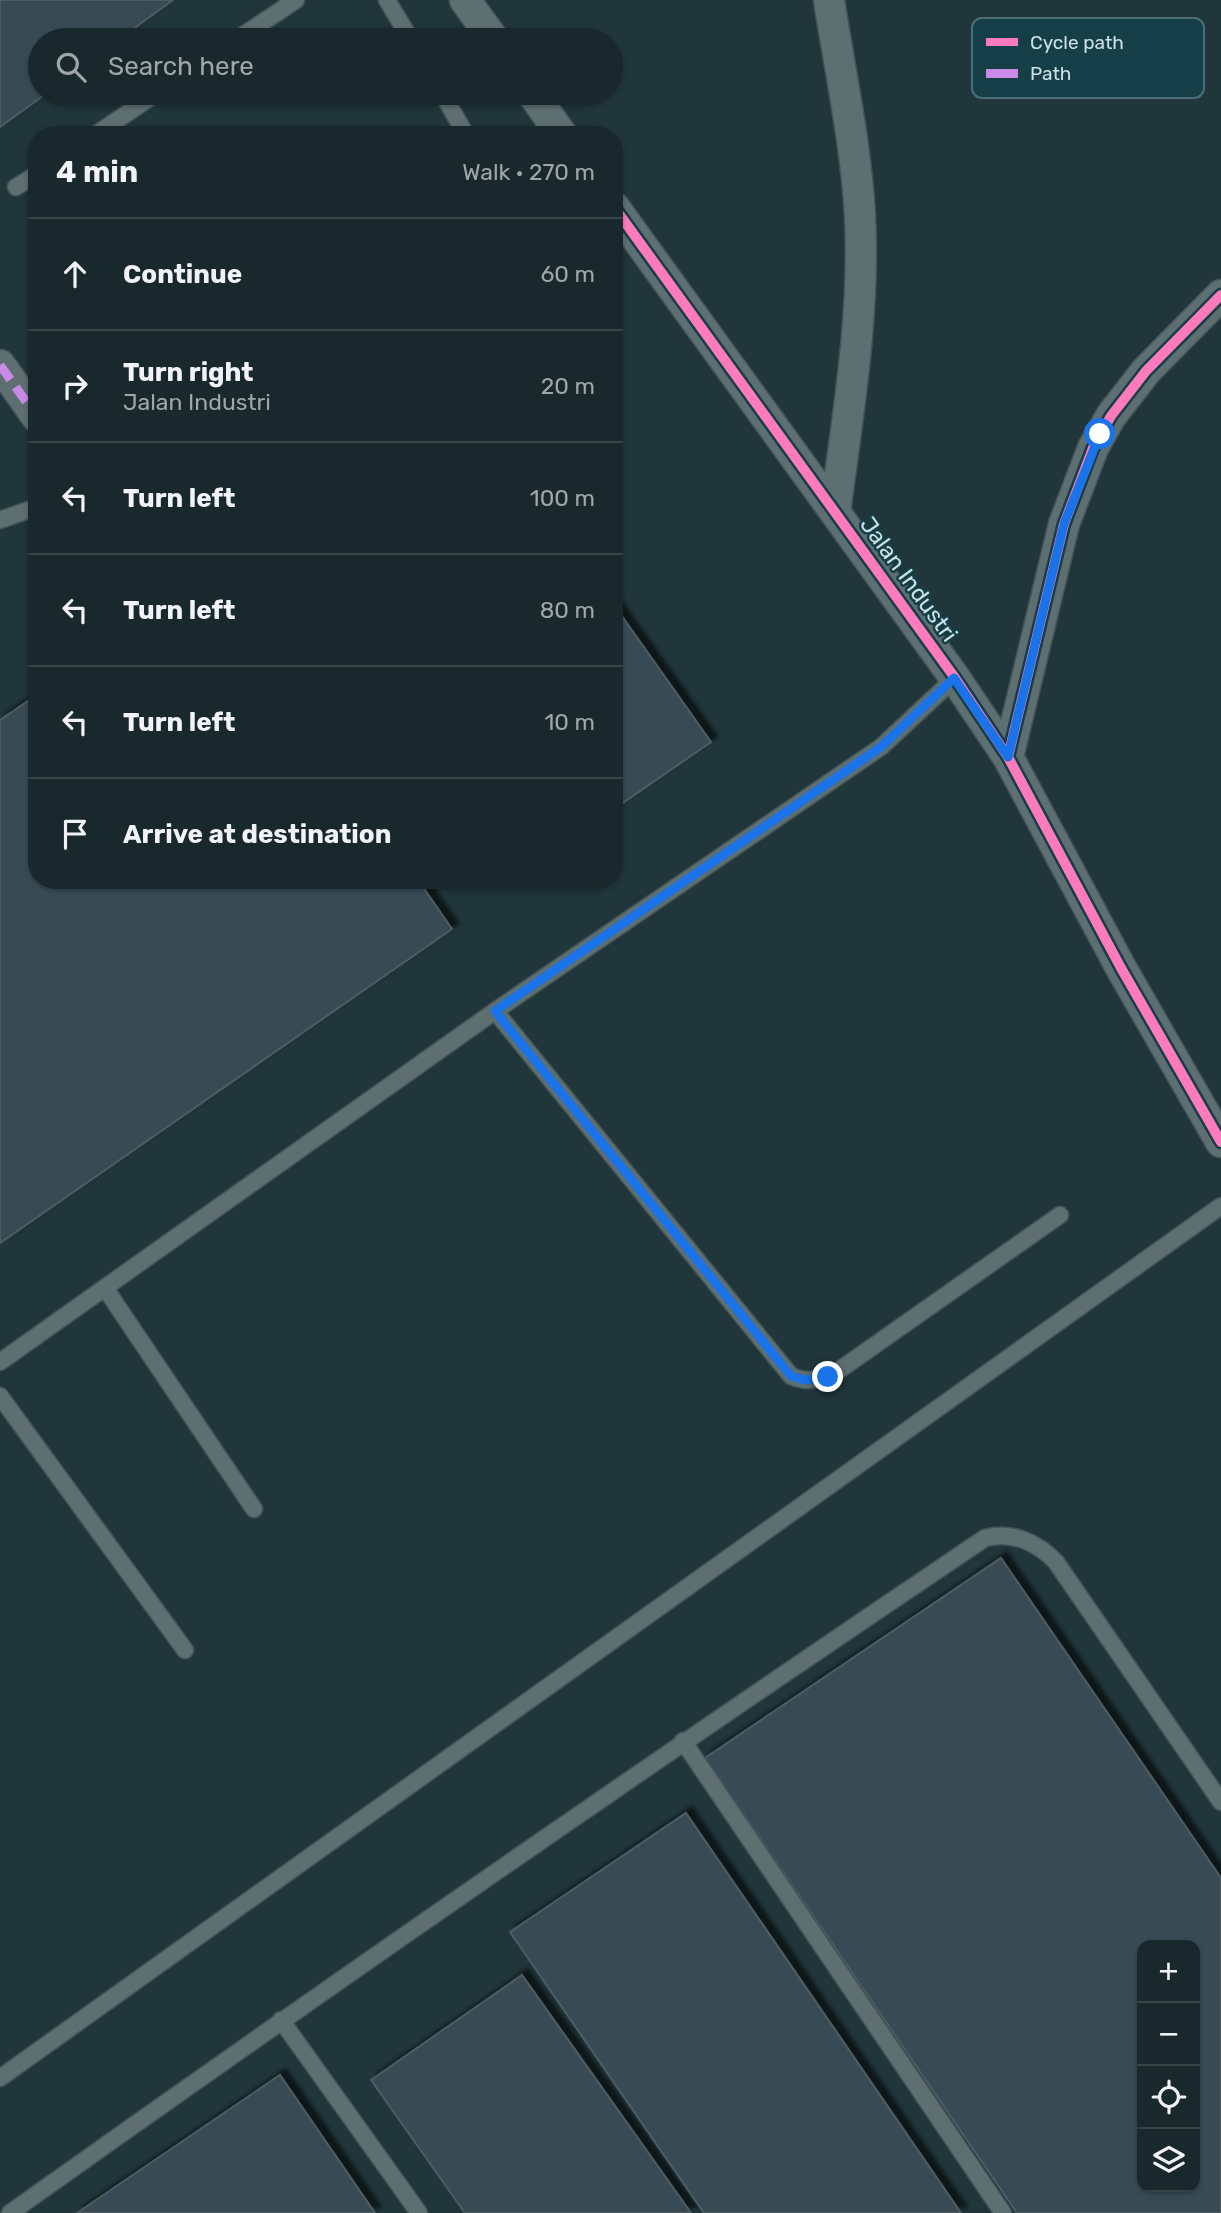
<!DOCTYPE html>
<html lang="en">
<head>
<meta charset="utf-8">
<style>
  :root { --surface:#18282c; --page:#253438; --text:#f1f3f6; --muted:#9fa6a9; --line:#364448 }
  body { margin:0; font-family:Rubik,sans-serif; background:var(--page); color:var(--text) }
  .controls { position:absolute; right:21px; bottom:21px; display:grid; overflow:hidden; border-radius:14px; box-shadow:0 2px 5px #0004 }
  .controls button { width:63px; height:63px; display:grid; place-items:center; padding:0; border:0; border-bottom:2px solid var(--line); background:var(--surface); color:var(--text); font:35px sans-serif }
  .stop { position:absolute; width:21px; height:21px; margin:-16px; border:5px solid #1a73e8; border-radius:50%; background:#fff }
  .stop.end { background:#1a73e8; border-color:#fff; box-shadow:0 2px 7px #0008 }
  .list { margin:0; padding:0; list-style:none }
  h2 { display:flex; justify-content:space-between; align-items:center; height:91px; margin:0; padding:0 28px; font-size:30px }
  h2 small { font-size:23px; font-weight:400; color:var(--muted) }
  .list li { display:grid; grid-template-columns:46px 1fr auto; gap:21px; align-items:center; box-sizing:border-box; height:112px; padding:0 28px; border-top:2px solid var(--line) }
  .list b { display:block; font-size:26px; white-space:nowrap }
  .list p { margin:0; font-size:23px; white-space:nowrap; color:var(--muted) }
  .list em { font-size:23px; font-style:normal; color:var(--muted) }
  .icon { flex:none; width:38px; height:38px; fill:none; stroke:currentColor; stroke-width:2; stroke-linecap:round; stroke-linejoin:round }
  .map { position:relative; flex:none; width:1221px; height:2213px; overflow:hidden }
  .search { position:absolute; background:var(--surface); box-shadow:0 2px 5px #0004; left:28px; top:28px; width:595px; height:77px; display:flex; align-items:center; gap:18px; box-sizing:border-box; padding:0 24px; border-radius:38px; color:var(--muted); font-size:26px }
  .panel { position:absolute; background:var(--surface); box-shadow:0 2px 5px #0004; left:28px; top:126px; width:595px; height:763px; border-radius:28px }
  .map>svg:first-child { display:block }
</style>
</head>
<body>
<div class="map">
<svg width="1221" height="2213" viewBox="0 0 1221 2213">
  <defs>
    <filter id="shadow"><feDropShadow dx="6" dy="-6" stdDeviation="2" flood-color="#0009"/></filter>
  </defs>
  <rect width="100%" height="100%" fill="#20363b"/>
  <!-- building -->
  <path fill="#394c54" stroke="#4d5c63" stroke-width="2" fill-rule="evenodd" filter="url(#shadow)" d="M0,0H173L118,40H40V93H47L0,127Z
    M614,605L711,742L614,809Z
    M37,695V880H418L452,929L0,1243V720Z
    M1001,1558L1221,1878V2213H1017L705,1758ZM1142,1945H1195V2187H1142Z
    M686,1813L961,2213H704L510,1932Z
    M522,1975L691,2213H465L371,2080Z
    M280,2075L375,2213H77Z"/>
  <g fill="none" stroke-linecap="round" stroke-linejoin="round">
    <defs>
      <path id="lane" d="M387,0L411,40
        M236,40L296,0
        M442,93L466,135
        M95,135L157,93
        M16,187L37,174
        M0,520L37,507
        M495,1011L791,1376C804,1382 815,1380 828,1378L1060,1215
        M105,1288L254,1509
        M0,1362L495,1011L881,747L955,678
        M0,1396L185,1650
        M683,1741L1003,2213
        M281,2020L419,2213
        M0,2078L1221,1206
        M10,2213C332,1984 657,1759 985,1538C1012,1531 1037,1542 1056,1562L1221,1802"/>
      <path id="street" d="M465,0L494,40
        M829,0C840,71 856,144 860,216C865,315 848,414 835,512
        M532,93L562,135
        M614,207L955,678L1008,757L1121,968L1221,1142
        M0,365L37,417
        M1008,757L1064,524L1093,448L1111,416L1146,371L1221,295"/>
    </defs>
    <!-- lane casing -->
    <use href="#lane" stroke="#425457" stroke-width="19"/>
    <!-- street casing -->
    <use href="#street" stroke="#425457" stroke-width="33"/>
    <!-- lane -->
    <use href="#lane" stroke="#5e6f72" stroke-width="16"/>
    <!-- street -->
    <use href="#street" stroke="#5e6f72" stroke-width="30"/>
    <!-- quiet -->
    <path stroke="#ca8be6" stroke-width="9" stroke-dasharray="18 9" stroke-linecap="butt" d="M0,365L37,417"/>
    <defs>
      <path id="cycleway" d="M614,207L955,678L1008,757L1121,968L1221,1142
        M1008,757L1064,524L1093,448L1111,416L1146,371L1221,295"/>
    </defs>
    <!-- cycleway casing -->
    <use href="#cycleway" stroke="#153e46" stroke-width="15"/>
    <!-- cycleway -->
    <use href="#cycleway" stroke="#fd7abc" stroke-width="10"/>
  </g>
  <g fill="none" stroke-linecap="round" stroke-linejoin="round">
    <!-- route -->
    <path stroke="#1a73e8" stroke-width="9" d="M828,1377L805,1380L791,1376L495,1011L881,747L954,678L1008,757L1064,524L1100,434"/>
  </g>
  <g text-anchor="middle" stroke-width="5" stroke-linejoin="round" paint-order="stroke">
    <!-- street labels -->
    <g font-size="23" fill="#cce1e6" stroke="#153e46">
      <text transform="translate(909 579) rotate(54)" y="8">Jalan Industri</text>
    </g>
  </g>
  <!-- legend -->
  <rect x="972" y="18" width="232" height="80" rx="10" fill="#153e46" stroke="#4c6f76" stroke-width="2"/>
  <rect x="986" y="38" width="32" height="8" fill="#fd7abc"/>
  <rect x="986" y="69" width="32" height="9" fill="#ca8be6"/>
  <g font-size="19" fill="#cce1e6">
    <text x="1030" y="49">Cycle path</text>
    <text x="1030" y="80">Path</text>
  </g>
</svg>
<div class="controls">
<button>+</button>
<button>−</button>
<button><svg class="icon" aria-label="locate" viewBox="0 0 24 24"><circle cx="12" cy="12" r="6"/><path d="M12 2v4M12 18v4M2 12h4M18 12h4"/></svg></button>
<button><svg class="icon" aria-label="layers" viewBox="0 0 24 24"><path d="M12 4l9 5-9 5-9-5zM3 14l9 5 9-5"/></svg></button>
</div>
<div class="stop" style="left:1100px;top:434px"></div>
<div class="stop end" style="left:828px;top:1377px"></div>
<div class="search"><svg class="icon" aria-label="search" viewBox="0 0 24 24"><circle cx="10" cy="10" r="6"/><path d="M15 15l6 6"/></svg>Search here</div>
<section class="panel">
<h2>4 min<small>Walk · 270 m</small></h2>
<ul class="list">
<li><svg class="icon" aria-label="ahead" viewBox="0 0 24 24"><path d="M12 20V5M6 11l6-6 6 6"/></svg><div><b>Continue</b></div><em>60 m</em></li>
<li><svg class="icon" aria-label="right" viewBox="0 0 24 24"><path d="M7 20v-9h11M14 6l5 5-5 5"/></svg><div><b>Turn right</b><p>Jalan Industri</p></div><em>20 m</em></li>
<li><svg class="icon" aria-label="left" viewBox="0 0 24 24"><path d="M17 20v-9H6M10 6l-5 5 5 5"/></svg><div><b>Turn left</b></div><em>100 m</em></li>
<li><svg class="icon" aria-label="left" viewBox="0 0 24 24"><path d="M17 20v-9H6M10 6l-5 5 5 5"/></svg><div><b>Turn left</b></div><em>80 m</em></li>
<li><svg class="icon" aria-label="left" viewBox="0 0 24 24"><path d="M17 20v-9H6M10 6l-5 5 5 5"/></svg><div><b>Turn left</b></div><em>10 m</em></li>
<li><svg class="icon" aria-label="arrive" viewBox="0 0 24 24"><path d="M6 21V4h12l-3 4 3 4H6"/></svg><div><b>Arrive at destination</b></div></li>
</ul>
</section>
</div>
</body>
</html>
